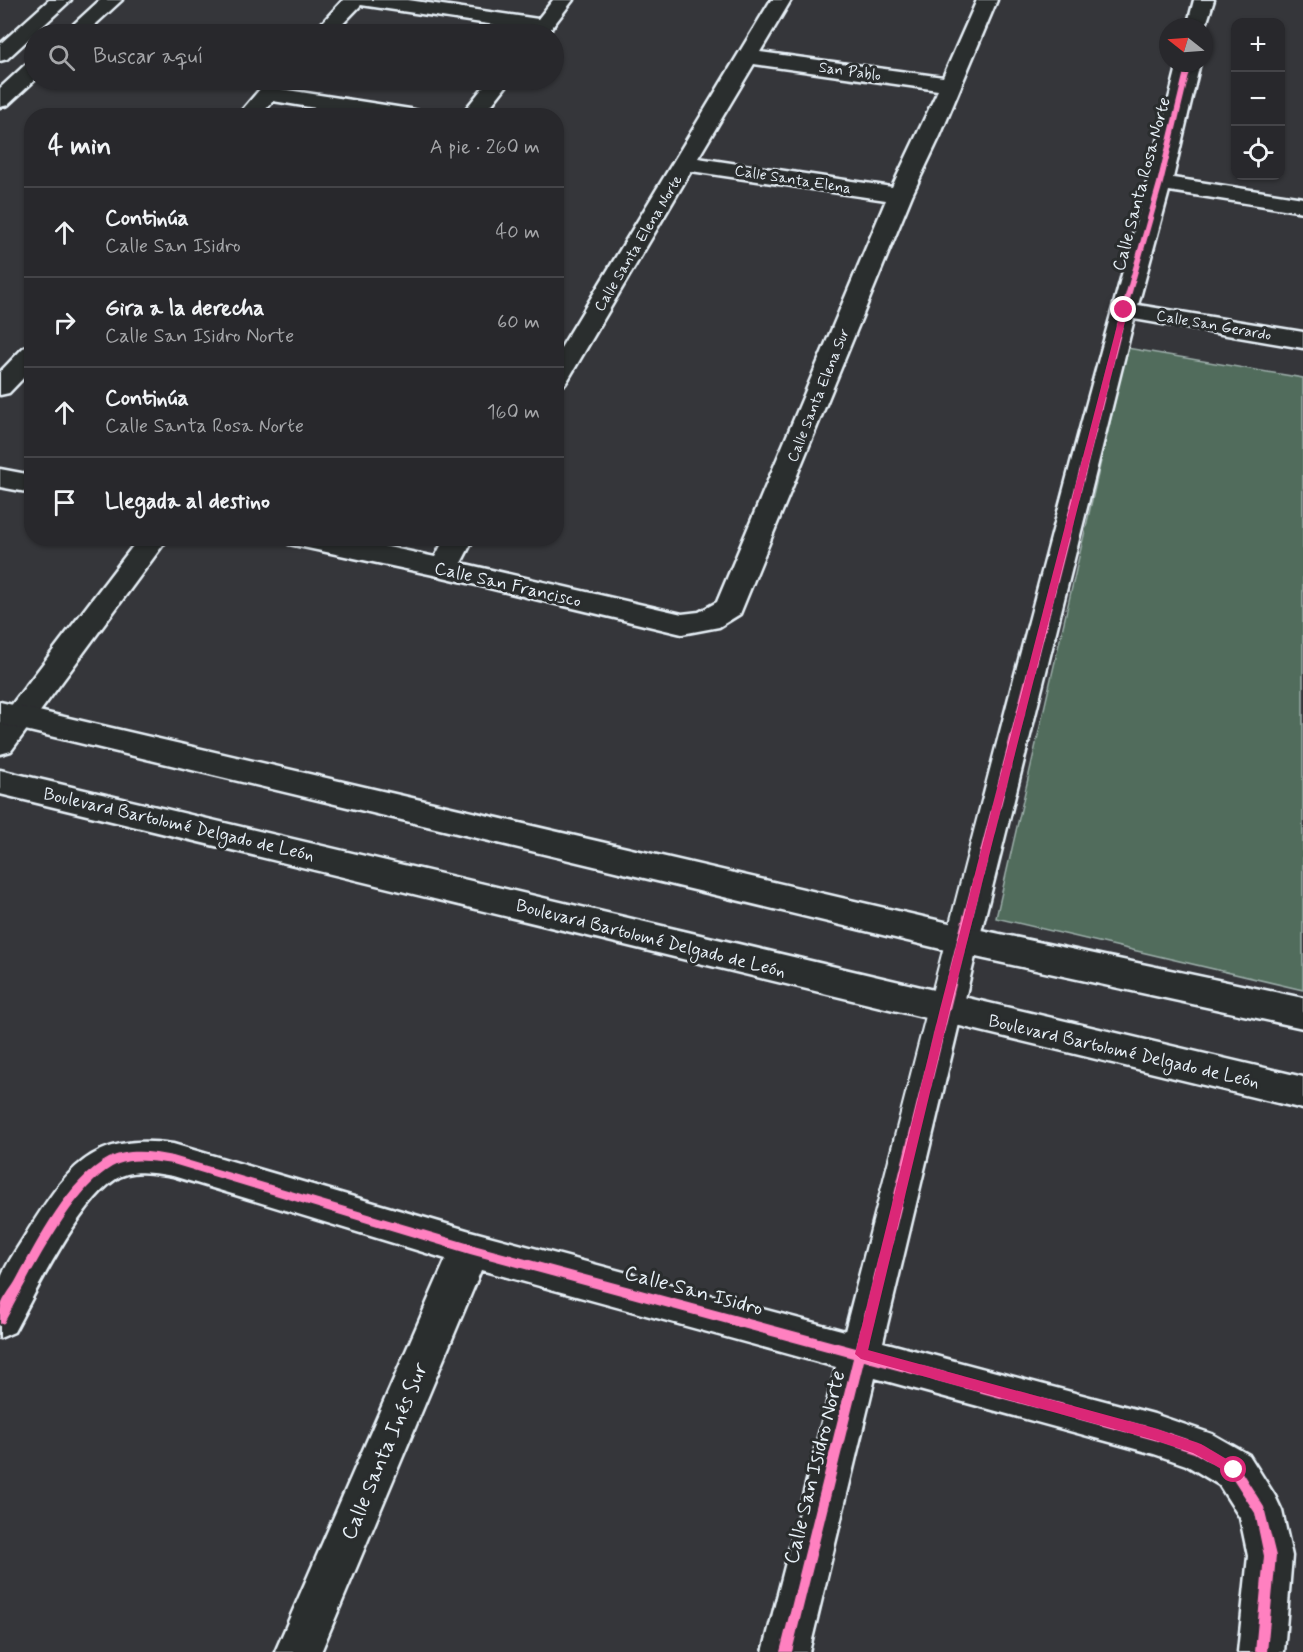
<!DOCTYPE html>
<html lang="es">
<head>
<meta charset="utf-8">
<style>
  :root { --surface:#28282c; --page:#343438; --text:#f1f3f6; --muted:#a5a6a9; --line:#444448 }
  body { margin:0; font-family:Mynerve,sans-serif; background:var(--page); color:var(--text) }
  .controls { position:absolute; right:18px; top:18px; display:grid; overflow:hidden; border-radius:12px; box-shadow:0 2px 4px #0004 }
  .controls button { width:54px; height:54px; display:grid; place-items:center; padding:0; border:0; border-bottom:2px solid var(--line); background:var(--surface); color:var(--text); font:30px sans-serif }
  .compass { position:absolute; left:1159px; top:18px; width:54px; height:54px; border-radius:50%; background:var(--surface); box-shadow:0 2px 4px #0004; rotate:287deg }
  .stop { position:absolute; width:18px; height:18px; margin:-14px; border:4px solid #db2777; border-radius:50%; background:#fff }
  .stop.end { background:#db2777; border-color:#fff; box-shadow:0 2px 6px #0008 }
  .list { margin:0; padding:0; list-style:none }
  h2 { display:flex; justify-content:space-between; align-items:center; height:78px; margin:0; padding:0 24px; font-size:26px }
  h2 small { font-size:20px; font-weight:400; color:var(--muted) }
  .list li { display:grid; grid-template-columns:39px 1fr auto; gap:18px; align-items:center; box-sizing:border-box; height:90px; padding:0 24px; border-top:2px solid var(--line) }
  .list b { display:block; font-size:22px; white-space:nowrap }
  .list p { margin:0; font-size:20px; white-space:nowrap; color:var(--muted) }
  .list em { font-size:20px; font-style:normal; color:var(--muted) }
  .icon { flex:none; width:33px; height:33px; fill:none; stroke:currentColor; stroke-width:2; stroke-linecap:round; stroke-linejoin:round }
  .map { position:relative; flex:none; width:1303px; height:1652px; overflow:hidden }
  .search { position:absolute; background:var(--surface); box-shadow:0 2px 4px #0004; left:24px; top:24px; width:540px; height:66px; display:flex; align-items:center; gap:15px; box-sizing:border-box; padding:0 21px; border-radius:33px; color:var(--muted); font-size:22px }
  .panel { position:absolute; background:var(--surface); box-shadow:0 2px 4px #0004; left:24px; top:108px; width:540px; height:438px; border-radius:24px }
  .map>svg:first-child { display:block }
</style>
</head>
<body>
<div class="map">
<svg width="1303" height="1652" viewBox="0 0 1303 1652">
  <rect width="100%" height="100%" fill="#35363a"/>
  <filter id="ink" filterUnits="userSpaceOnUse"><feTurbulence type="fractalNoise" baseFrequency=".0167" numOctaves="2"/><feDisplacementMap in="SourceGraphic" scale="12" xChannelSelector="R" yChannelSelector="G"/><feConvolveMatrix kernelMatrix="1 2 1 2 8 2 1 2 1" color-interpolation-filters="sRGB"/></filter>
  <g filter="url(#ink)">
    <!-- green -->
    <path fill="#516c5b" stroke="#9caeaa" stroke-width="1.5" d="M1127,348L1303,378V990L996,918Z"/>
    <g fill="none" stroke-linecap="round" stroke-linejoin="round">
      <defs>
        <path id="street" d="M343,0H408L538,19L553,0H573L547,34H527L529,30L361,5L333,34H312Z
          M771,0H791L760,52L943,77L977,0H997L940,136L912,195L740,614L719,627L682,634L443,577L289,544L285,538H346L435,557L445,538H474L461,563L682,614L699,612L717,602L886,200L691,171L569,378L565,384L556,386V356ZM754,64L938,90L892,187L698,158Z
          M1194,0H1214L1204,31V27H1187Z
          M1178,63H1200L1173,178L1303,198V212L1169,191L1138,305L1303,332V348L1134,319L979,940L883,1342L1154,1414L1212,1434L1249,1455L1275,1496L1282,1511L1292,1556L1284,1652H1238L1248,1556L1240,1518L1219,1485L1186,1465L1154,1454L875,1378L809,1652H763L836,1367L481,1270L321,1652H275L446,1259L173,1176C159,1174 142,1170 127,1174C87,1184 34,1296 14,1332L0,1338C0,1320 0,1300 0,1282C2,1270 19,1246 26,1234C66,1170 91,1132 173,1144L470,1231L845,1331C920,1038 996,744 1074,451C1108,322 1146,193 1178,63Z
          M489,80H511L483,116H460Z
          M268,87L410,109L418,111L421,116H364L273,101L260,116H237L260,89Z
          M32,345V369L9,393L0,395V372L23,348Z
          M0,469L32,475V493L0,487Z
          M139,538H168L11,751L0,754V720Z"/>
        <path id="secondary" d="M49,0H71L7,59L0,61V44Z
          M100,0H122L85,34H63Z
          M34,63L35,80L8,105L0,107V88L26,64Z
          M0,702L962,926L1303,998V1028L962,954L0,724Z
          M0,770L1303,1077V1109L0,794Z"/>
      </defs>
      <!-- street casing -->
      <use href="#street" stroke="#e8f1f8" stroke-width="5"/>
      <!-- secondary casing -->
      <use href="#secondary" stroke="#e8f1f8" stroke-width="5"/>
      <!-- street -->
      <use href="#street" fill="#2a2d2e" fill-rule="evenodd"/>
      <!-- secondary -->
      <use href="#secondary" fill="#2a2d2e" fill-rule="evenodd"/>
      <defs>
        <path id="cycleway" d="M1186,63H1192L1163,183L1127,310L967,940L866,1351L1154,1428L1201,1444L1238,1466L1264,1507L1276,1556L1267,1652H1255L1264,1556L1255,1513L1230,1474L1194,1453L1154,1440L864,1361L792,1652H780L853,1358L470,1254L173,1164C156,1162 135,1157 118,1164C73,1183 28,1280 4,1323L0,1324C0,1320 0,1314 0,1310C1,1301 10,1290 15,1282C37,1242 68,1179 109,1158C129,1148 152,1152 173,1156L470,1244L856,1348L957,940L1121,310L1157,183Z"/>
      </defs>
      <!-- cycleway casing -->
      <use href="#cycleway" stroke="#2a2d2e" stroke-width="4"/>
      <!-- cycleway -->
      <use href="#cycleway" fill="#ff80c0" fill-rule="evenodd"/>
    </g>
  </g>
  <!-- route -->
  <path fill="#db2777" d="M1124,308L1128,310L950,1009L868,1350L1154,1428L1201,1444L1238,1466L1240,1470L1238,1474L1234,1476L1193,1453L1154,1440L861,1359L855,1354L940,1009L1121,310Z"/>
  <g text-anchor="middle" stroke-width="6" stroke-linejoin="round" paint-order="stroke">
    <!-- far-street labels -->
    <g font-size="15" fill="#e8f1f8" stroke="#2a2d2e">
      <text transform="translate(850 71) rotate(8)" y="5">San Pablo</text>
      <text transform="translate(793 179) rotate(9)" y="5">Calle Santa Elena</text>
      <text transform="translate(638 243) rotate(-59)" y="5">Calle Santa Elena Norte</text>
      <text transform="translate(1214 325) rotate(10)" y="5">Calle San Gerardo</text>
      <text transform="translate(818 395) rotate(-68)" y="5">Calle Santa Elena Sur</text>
    </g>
    <!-- street labels -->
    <g font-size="18" fill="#e8f1f8" stroke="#2a2d2e">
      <text transform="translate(1141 184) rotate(-75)" y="6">Calle Santa Rosa Norte</text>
      <text transform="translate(508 584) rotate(13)" y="6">Calle San Francisco</text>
      <text transform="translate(179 824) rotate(13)" y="6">Boulevard Bartolomé Delgado de León</text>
      <text transform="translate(651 938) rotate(14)" y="6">Boulevard Bartolomé Delgado de León</text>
      <text transform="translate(1124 1051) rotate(13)" y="6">Boulevard Bartolomé Delgado de León</text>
    </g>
    <!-- near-street labels -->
    <g font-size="21" fill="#e8f1f8" stroke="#2a2d2e">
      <text transform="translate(694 1290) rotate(15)" y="7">Calle San Isidro</text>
      <text transform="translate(384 1451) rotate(-67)" y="7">Calle Santa Inés Sur</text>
      <text transform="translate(814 1467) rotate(-76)" y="7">Calle San Isidro Norte</text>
    </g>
  </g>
</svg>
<div class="controls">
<button>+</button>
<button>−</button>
<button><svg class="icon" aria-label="locate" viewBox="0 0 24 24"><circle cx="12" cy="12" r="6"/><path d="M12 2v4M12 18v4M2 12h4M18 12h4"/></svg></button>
</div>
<svg class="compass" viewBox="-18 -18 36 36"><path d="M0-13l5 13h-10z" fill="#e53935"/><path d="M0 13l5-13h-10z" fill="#a5a6a9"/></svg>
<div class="stop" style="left:1234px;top:1470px"></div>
<div class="stop end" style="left:1124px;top:310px"></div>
<div class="search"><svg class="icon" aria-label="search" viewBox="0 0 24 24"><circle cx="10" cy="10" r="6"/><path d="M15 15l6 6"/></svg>Buscar aquí</div>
<section class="panel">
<h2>4 min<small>A pie · 260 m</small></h2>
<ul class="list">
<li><svg class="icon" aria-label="ahead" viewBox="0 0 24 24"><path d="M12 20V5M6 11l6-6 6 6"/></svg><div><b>Continúa</b><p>Calle San Isidro</p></div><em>40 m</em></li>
<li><svg class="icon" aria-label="right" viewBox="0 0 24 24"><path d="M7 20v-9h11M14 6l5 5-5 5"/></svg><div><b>Gira a la derecha</b><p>Calle San Isidro Norte</p></div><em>60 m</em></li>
<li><svg class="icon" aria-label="ahead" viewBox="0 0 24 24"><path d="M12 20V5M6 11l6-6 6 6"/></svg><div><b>Continúa</b><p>Calle Santa Rosa Norte</p></div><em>160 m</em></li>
<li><svg class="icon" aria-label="arrive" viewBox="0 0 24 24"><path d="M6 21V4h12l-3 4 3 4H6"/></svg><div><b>Llegada al destino</b></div></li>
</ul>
</section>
</div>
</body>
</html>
